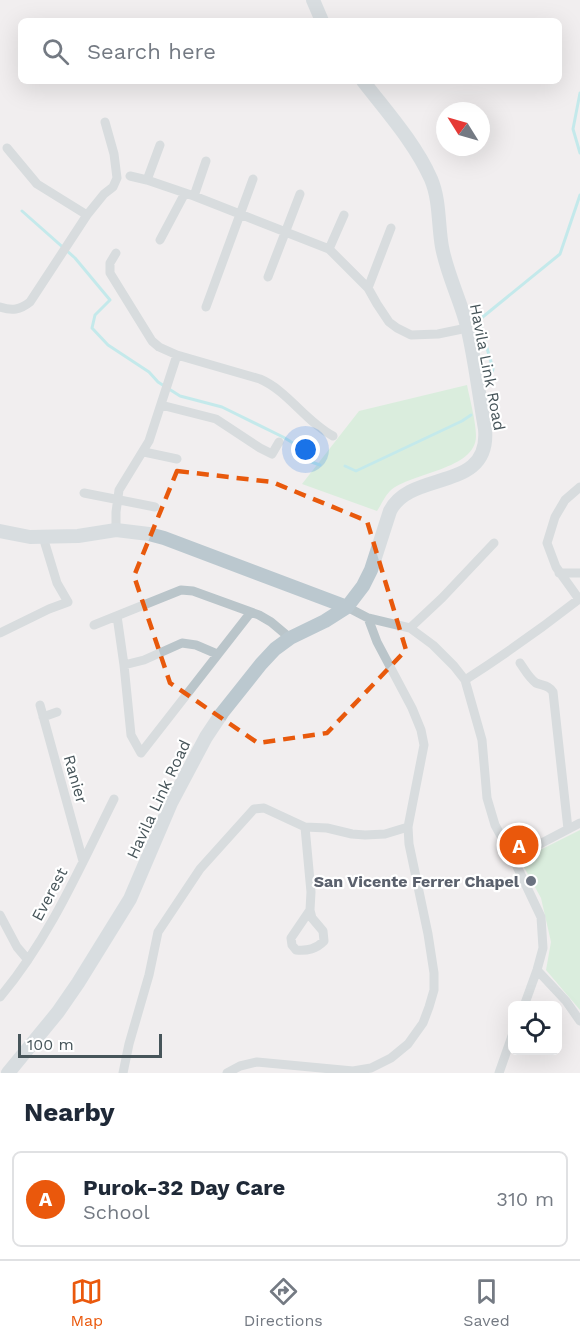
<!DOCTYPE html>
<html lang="en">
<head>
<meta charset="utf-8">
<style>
  :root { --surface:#fff; --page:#f6f6f7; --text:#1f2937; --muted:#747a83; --line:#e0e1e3; --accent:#ea580c }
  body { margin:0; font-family:"Work Sans",sans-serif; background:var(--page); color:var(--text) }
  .controls { position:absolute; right:18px; bottom:18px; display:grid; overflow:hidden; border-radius:9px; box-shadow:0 6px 24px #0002 }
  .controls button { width:54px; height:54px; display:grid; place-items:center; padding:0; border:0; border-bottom:2px solid var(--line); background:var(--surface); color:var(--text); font:30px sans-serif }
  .compass { position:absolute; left:436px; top:102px; width:54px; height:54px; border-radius:50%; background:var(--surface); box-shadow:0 6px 24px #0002; rotate:307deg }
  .scale { position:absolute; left:18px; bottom:15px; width:144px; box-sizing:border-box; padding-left:6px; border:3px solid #47555a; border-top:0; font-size:16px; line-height:21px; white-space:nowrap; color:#47555a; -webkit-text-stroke:4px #fff; paint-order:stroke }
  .you { position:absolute; left:306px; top:450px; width:21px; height:21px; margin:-15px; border:4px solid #fff; border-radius:50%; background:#1a73e8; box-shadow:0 0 0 9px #1a73e833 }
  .badge { display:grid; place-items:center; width:39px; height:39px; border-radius:50%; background:var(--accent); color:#fff; font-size:20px; font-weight:700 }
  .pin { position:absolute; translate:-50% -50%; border:3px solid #fff; box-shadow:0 2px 6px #0006 }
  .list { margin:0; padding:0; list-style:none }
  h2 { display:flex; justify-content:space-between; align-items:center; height:78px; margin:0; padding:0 24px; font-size:26px }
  h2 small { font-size:20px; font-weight:400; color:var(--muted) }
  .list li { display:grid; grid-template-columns:39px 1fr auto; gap:18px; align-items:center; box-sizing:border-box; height:96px; margin:0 12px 12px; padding:0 12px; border:2px solid var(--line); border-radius:9px }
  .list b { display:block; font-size:22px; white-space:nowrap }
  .list p { margin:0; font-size:20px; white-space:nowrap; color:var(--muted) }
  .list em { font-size:20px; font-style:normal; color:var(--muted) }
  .icon { flex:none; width:33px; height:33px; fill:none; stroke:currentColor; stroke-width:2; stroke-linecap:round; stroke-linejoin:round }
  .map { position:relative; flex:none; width:580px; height:1073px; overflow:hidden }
  .search { position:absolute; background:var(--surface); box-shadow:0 6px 24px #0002; left:18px; right:18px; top:18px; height:66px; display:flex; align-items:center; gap:15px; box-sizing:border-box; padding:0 21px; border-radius:9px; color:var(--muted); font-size:22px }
  .sheet { height:186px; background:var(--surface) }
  nav { display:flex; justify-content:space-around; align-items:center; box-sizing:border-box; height:84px; border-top:2px solid var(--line); background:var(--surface); font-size:16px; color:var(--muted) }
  nav a { display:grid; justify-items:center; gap:3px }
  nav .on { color:var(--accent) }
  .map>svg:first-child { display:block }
</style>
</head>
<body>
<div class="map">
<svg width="580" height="1073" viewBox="0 0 580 1073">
  <rect width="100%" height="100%" fill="#f1eeef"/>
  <!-- green -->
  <path fill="#bfecc8" d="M467,385C470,400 476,422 476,436C476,470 411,472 390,491C385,496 381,505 377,511L302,484L359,411Z
    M580,830V1010L546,970L551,942L541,898L520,860Z"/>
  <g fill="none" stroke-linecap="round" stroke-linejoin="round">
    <!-- stream -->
    <path stroke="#8fe3e6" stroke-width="3" d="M580,93L573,129L580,153
      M22,211L75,258L110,300L95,315L92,328L108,345L149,372L158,382L180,396L222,407L283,437L293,443L297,457L320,465
      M489,381L493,369L479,320L560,254L580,195
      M345,466L356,471L462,421L471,415"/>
    <!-- street -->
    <path stroke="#bac5ca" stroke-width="9" d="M7,148L37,184L87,215
      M130,176L147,180L194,196L329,249L368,288L377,304L389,322L397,328L411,335L438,334L467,328
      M147,180L160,145
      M194,196L206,161
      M160,240L185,193
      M329,249L344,215
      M116,253L110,263V273L152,341L159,347L177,355L260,379C288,391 305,421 333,436
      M268,277L300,194
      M368,288L391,228
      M0,307C12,311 20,310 30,302L87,215L104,194L113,187L117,178L114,154L105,122
      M206,307L253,179
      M161,405L216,419L260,448L272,454L279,442
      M144,452L177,459
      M84,493L155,507
      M116,530V512L119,490L149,441L177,355
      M559,573H580
      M347,607L368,618L410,628L433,645L454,666L465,680L482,740L487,798L495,825L513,858L541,917L543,948L537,970L524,1006
      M117,616L124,665L131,735L141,753L251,612
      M94,625L181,590L193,591L259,615L271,622L290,638
      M410,628L442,598L494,543
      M0,633L49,609L68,602L57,583L43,537
      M520,663C525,670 529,678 536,683C543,686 549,685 553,692L568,829
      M124,665L144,660L182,643L196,645L217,654
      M465,680C504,655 542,628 579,599L556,567L547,543L555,517L565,500L580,487
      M40,705L83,861
      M43,717L57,712
      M305,827L311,892L310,910L291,938L292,945L296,950C308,951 316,949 324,941L323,931L312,918L310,910
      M513,858L580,823
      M0,915L17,947L28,960
      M537,970L566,1001L580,1021
      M0,997C49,939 80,867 114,799
      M123,1073L129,1044L149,975L158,932L200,869L254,809L264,808L305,827L327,828L352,834L365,835L385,834L408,827
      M227,1073L240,1066L257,1062L353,1071L371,1068L391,1058L408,1044L423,1023L429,1007L434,990V973L428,934L409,844L408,827L424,745L421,730L412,708L377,642L368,618
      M499,1073L512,1036"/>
    <!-- secondary -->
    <path stroke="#bbc8cf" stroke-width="14" d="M313,0L322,21
      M0,531L30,537L78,536L116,530L149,534L164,538L347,607
      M8,1073L58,1012L78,983L130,899L171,803L206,737L222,713L261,664L275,649L290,638L325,621L347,607L363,586L371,570L390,511C411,469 491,493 485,429C479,395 475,359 467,326C460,299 447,274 442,247C438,225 440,200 431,179C415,143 387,112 363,81"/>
  </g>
  <!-- marked area -->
  <path d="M0 0H580V1073H0ZM177,471L272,482L367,521L406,650L327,733L258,743L170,683L134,576Z" fill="#f1eeef" fill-opacity=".55" fill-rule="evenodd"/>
  <path fill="none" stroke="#e8590c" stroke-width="4.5" stroke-dasharray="12 8" stroke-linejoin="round" d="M177,471L272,482L367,521L406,650L327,733L258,743L170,683L134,576Z"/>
  <!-- markers -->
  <circle fill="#6b7280" stroke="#fff" stroke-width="2" cx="531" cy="881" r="6"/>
  <g text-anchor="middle" stroke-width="4.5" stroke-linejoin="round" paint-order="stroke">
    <!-- street labels -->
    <g font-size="16" fill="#47555a" stroke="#fff">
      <text transform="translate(488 367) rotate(79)" y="6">Havila Link Road</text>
      <text transform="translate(76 779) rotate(74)" y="6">Ranier</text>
      <text transform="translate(158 799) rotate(-65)" y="6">Havila Link Road</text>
      <text transform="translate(49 894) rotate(-62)" y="6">Everest</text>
    </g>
    <!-- worship labels -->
    <g font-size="16" font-weight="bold" fill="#5b616d" stroke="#fff" text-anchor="end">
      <text x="519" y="887">San Vicente Ferrer Chapel</text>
    </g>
  </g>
</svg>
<div class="controls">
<button><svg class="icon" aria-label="locate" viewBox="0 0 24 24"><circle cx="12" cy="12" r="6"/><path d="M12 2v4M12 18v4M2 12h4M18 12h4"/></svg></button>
</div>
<svg class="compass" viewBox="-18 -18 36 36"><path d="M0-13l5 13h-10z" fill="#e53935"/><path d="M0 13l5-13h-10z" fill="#747a83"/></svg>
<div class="scale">100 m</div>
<div class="you"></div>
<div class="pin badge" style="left:519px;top:845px">A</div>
<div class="search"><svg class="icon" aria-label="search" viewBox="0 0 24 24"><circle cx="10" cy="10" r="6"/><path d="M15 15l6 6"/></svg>Search here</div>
</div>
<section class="sheet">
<h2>Nearby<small></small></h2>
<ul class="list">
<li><span class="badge">A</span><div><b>Purok-32 Day Care</b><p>School</p></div><em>310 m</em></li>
</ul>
</section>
<nav>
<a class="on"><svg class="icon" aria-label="map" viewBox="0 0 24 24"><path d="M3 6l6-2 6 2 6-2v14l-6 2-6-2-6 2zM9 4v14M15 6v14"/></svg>Map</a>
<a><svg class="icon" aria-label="directions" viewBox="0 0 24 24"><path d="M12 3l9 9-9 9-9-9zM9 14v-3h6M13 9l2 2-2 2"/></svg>Directions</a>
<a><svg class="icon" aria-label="saved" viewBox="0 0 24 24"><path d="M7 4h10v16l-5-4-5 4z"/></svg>Saved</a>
</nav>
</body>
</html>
